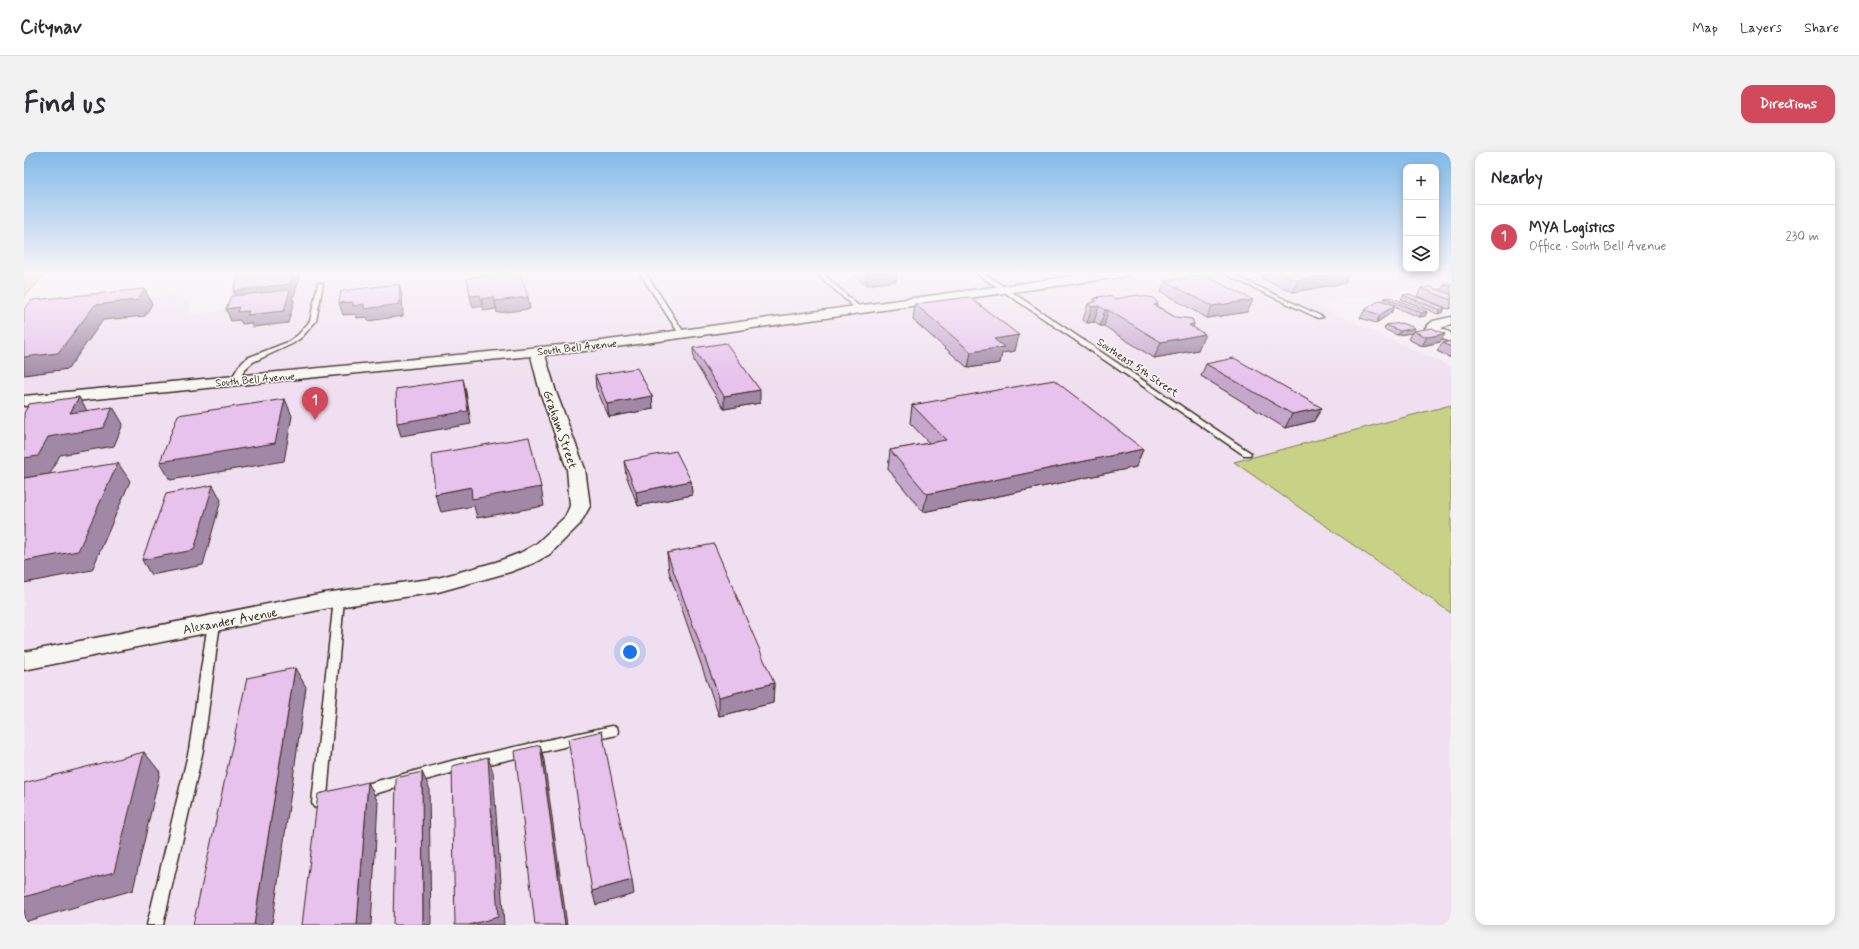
<!DOCTYPE html>
<html lang="en">
<head>
<meta charset="utf-8">
<style>
  :root { --surface:#fff; --page:#f2f2f3; --text:#2b2b33; --muted:#7c7c81; --line:#e1e1e2; --accent:#d1495b }
  body { margin:0; font-family:Mynerve,sans-serif; background:var(--page); color:var(--text) }
  .controls { position:absolute; right:12px; top:12px; display:grid; overflow:hidden; border-radius:8px; box-shadow:0 2px 10px #0003 }
  .controls button { width:36px; height:36px; display:grid; place-items:center; padding:0; border:0; border-bottom:1px solid var(--line); background:var(--surface); color:var(--text); font:20px sans-serif }
  .you { position:absolute; left:606px; top:500px; width:14px; height:14px; margin:-10px; border:3px solid #fff; border-radius:50%; background:#1a73e8; box-shadow:0 0 0 6px #1a73e833 }
  .badge { display:grid; place-items:center; width:26px; height:26px; border-radius:50%; background:var(--accent); color:#fff; font-size:13px; font-weight:700 }
  .pin { position:absolute; translate:-50% -33px; filter:drop-shadow(0 1px 2px #0008) }
  .pin::after { content:''; position:absolute; top:21px; width:14px; height:12px; background:inherit; clip-path:polygon(0 0,100% 0,50% 100%) }
  .list { margin:0; padding:0; list-style:none }
  h2 { display:flex; justify-content:space-between; align-items:center; height:52px; margin:0; padding:0 16px; font-size:17px }
  h2 small { font-size:13px; font-weight:400; color:var(--muted) }
  .list li { display:grid; grid-template-columns:26px 1fr auto; gap:12px; align-items:center; box-sizing:border-box; height:64px; padding:0 16px; border-top:1px solid var(--line) }
  .list b { display:block; font-size:15px; white-space:nowrap }
  .list p { margin:0; font-size:13px; white-space:nowrap; color:var(--muted) }
  .list em { font-size:13px; font-style:normal; color:var(--muted) }
  .icon { flex:none; width:22px; height:22px; fill:none; stroke:currentColor; stroke-width:2; stroke-linecap:round; stroke-linejoin:round }
  .map { position:relative; flex:none; width:1427px; height:773px; overflow:hidden; border-radius:12px }
  header { display:flex; align-items:center; gap:24px; box-sizing:border-box; height:56px; padding:0 20px; background:var(--surface); border-bottom:1px solid var(--line) }
  header strong { font-size:19px }
  nav { display:flex; gap:22px; margin-inline-start:auto; font-size:14px }
  .intro { display:flex; align-items:center; justify-content:space-between; box-sizing:border-box; height:96px; padding:0 24px }
  h1 { margin:0; font-size:28px }
  .button { padding:10px 18px; border-radius:12px; background:var(--accent); color:#fff; font-size:14px; font-weight:700 }
  main { display:flex; gap:24px; padding:0 24px }
  aside { flex:1; background:var(--surface); border-radius:12px; box-shadow:0 2px 10px #0003 }
  .map>svg:first-child { display:block }
</style>
</head>
<body>
<header>
<strong>Citynav</strong>
<nav><a>Map</a><a>Layers</a><a>Share</a></nav>
</header>
<div class="intro"><h1>Find us</h1><a class="button">Directions</a></div>
<main>
<div class="map">
<svg width="1427" height="773" viewBox="0 0 1427 773">
  <rect width="100%" height="100%" fill="#f3ecf1"/>
  <filter id="ink" filterUnits="userSpaceOnUse"><feTurbulence type="fractalNoise" baseFrequency=".025" numOctaves="2"/><feDisplacementMap in="SourceGraphic" scale="8" xChannelSelector="R" yChannelSelector="G"/><feConvolveMatrix kernelMatrix="1 2 1 2 8 2 1 2 1" color-interpolation-filters="sRGB"/></filter>
  <g filter="url(#ink)">
    <!-- built -->
    <path fill="#efdff0" d="M216,120H1427V130L1291,153L1427,215V253L1211,310L1427,461V773H0V159L149,143L156,145L166,150L165,158L168,162L179,163L193,159L204,153Z"/>
    <!-- green -->
    <path fill="#c7d286" stroke="#817e52" d="M0,120H23L0,146Z
      M1427,253V461L1210,310Z"/>
    <g fill="none" stroke-linecap="round" stroke-linejoin="round">
      <defs>
        <path id="lane" d="M615,120H621L661,182L660,183H656Z
          M791,120H797L837,156V158H833Z
          M951,120H958L1227,301L1226,303H1220Z
          M1196,120H1203L1299,165L1294,166Z
          M294,131L299,132L292,169L278,185L268,192L229,210L221,217L213,231H207L206,229L215,214L223,206L264,190L274,183L286,169Z
          M315,443L319,444L320,447L303,645L305,650L303,654L295,657L290,655L288,651L310,447L311,444Z
          M190,467L194,468L196,471L179,598L139,773H123L165,598L184,471L186,468Z
          M588,574L593,575L594,579L593,583L588,584L431,620L335,646L330,644L328,640L330,636L335,634L431,608Z"/>
        <path id="street" d="M1079,120H1110L1104,124L570,198L521,203L532,240L561,317L566,354L556,372L526,402L510,411L486,420L414,440L300,457L0,518V500L300,441L414,426L472,410L496,401L512,392L541,365L546,354L543,317L516,240L507,204L0,254V244L570,190Z
          M1427,165V173L1417,176L1427,181V191L1403,179L1401,176L1409,169Z"/>
      </defs>
      <!-- lane casing -->
      <use href="#lane" stroke="#3b2a1e" stroke-width="3"/>
      <!-- street casing -->
      <use href="#street" stroke="#3b2a1e" stroke-width="3"/>
      <!-- lane -->
      <use href="#lane" fill="#f6f6f2" fill-rule="evenodd"/>
      <!-- street -->
      <use href="#street" fill="#f6f6f2" fill-rule="evenodd"/>
    </g>
    <!-- wall -->
    <path fill="#c6a7cc" stroke="#3b2a1e" d="M827,120H873L872,129L842,133Z
      M1240,120H1327L1321,131L1269,140L1237,126Z
      M1141,129L1223,160L1183,166L1137,140Z
      M1427,132V156L1424,157L1393,144L1397,136L1416,138L1420,133Z
      M1379,143L1421,156L1419,160L1414,162L1377,147Z
      M1073,145H1083L1133,154L1151,165L1170,172L1169,175L1174,198L1130,206L1080,174H1076L1070,170L1063,171L1059,168L1064,152L1069,151L1070,147H1072Z
      M1361,146L1403,160L1401,164L1395,165L1370,155L1367,161L1352,171L1336,166L1341,158L1359,149Z
      M891,152L991,199L978,201L976,211L944,216L889,168Z
      M1362,173L1391,176L1388,181L1373,183L1360,177Z
      M1389,179L1416,190L1398,194L1384,187Z
      M1427,189V206L1413,199L1418,191Z
      M669,196L736,251L700,257L670,209Z
      M1182,212L1290,269L1261,276L1177,224Z
      M571,223L628,244L629,257L585,265L572,236Z
      M888,253L1119,297L1112,315L899,360L864,317L866,298L905,291L886,271Z
      M600,309L667,329L668,343L614,354L602,323Z
      M643,401L750,531L749,551L695,564L645,420Z"/>
    <!-- shaded-wall -->
    <path fill="#a188a6" stroke="#3b2a1e" d="M270,120H275L276,124L270,144H268L270,149L264,171L229,175L227,171L218,172L216,168L207,169L202,157L215,155L225,159H260L214,151L209,139Z
      M860,120H873L872,129L842,133L843,122Z
      M1327,120L1321,131L1269,140L1274,128Z
      M375,132L378,143L379,164L344,169L343,165L333,166L331,162L319,163L315,151L329,150Z
      M121,137L128,152L121,164L79,168L44,217L0,223V205L71,153Z
      M456,143L459,154L449,156L446,144Z
      M470,145L472,157L460,159L457,147Z
      M504,145L506,157L473,161L471,149Z
      M1229,148L1223,160L1183,166L1188,154Z
      M1371,153L1367,161L1352,171L1356,163Z
      M1075,154L1070,170L1063,171L1068,155Z
      M1421,156L1419,160L1414,162L1416,158Z
      M1081,158H1084L1080,174H1076Z
      M1403,160L1401,164L1395,165L1398,161Z
      M1391,176L1388,181L1373,183L1376,179Z
      M1181,182L1174,198L1130,206L1137,190Z
      M1421,182L1416,190L1398,194L1403,185Z
      M995,183L991,199L978,201L976,211L944,216L947,200L970,187Z
      M439,227L442,240L447,272L377,284L373,271Z
      M736,238V251L700,257V244Z
      M628,244L629,257L585,265L583,252Z
      M55,245L65,262L46,261Z
      M261,247L268,264L260,309L146,328L136,310Z
      M89,255L99,272L90,294L36,303L26,322L0,326V306L24,285Z
      M1298,256L1290,269L1261,276L1268,262Z
      M1119,297L1112,315L899,360L903,342Z
      M94,311L106,329L68,418L0,431V409Z
      M667,329L668,343L614,354L612,340Z
      M189,333L197,348L179,413L127,423L118,408Z
      M447,335H517L520,354L453,366L450,354L417,360L411,342Z
      M271,516L282,535L248,773H230Z
      M750,531L749,551L695,564V545Z
      M516,593L520,608L543,773H541Z
      M120,600L136,620L109,738L0,770V745Z
      M464,605L469,620L480,773H445Z
      M398,620L405,635L407,773H399Z
      M344,630L354,650L347,773H333Z
      M608,728L610,742L572,753L568,739Z"/>
    <!-- building -->
    <path fill="#e6c2ed" stroke="#3b2a1e" d="M216,120H270L266,132L209,139Z
      M496,120L504,145L471,149L470,145L457,147L456,143L446,144L443,126Z
      M841,120H860L843,122Z
      M1254,120H1326L1274,128Z
      M1180,123L1229,148L1188,154L1141,129Z
      M1425,131L1427,132V135L1420,133Z
      M375,132L376,152L340,157V152L329,154V150L315,151L317,139Z
      M1407,135L1427,142V148L1397,136Z
      M121,137L113,148L71,153L34,201L0,205V157L8,148Z
      M266,138L260,159L223,163L225,159L213,160L215,155L202,157L207,144Z
      M1385,142L1421,156L1416,158L1379,143Z
      M1113,143L1130,146L1134,152L1130,153L1151,165L1168,167L1170,172L1165,173L1181,182L1137,190L1084,158H1081L1075,154L1068,155L1064,152L1073,149L1070,147L1075,146L1073,145L1081,144L1083,145L1088,144L1091,147Z
      M945,145L995,183L970,187L980,195L947,200L891,152Z
      M1366,145L1403,160L1398,161L1361,146Z
      M1356,148L1371,153L1356,163L1341,158Z
      M1377,171L1391,176L1376,179L1362,173Z
      M1408,176L1421,182L1403,185L1389,179Z
      M1427,189V195L1418,191Z
      M702,191L736,238L700,244L669,196Z
      M1210,206L1298,256L1268,262L1182,212Z
      M613,216L628,244L583,252L571,223Z
      M439,227L444,259L373,271L372,237Z
      M1030,228L1119,297L903,342L866,298L922,288L888,253Z
      M55,245L46,261L89,255L79,276L24,285L14,304L0,306V261L5,252Z
      M261,247L251,291L136,310L154,263Z
      M505,285L517,335L448,347L447,335L411,342L408,302Z
      M652,299L667,329L612,340L600,309Z
      M94,311L54,399L0,409V326Z
      M189,333L170,398L118,408L142,342Z
      M690,392L750,531L695,545L643,401Z
      M271,516L230,773H169L223,526Z
      M578,579L608,728L568,739L544,587Z
      M516,593L541,773H511L491,599Z
      M120,600L90,720L0,745V631Z
      M464,605L474,765L445,773H431L428,614Z
      M398,620L399,773H369L372,626Z
      M344,630L333,773H278L294,642Z"/>
  </g>
  <!-- sky -->
  <linearGradient id="sky" x2="0" y2="1"><stop stop-color="#82b9e8"/><stop offset="0.53" stop-color="#faf6f9"/><stop offset="1" stop-color="#faf6f9" stop-opacity="0"/></linearGradient>
  <rect width="1427" height="228" fill="url(#sky)"/>
  <g text-anchor="middle" stroke-width="3" stroke-linejoin="round" paint-order="stroke">
    <!-- far-street labels -->
    <g font-size="11" fill="#3b2a1e" stroke="#f6f6f2">
      <text transform="translate(553 195) rotate(-6)" y="4">South Bell Avenue</text>
      <text transform="translate(1114 215) rotate(34)" y="4">Southeast 5th Street</text>
      <text transform="translate(231 227) rotate(-5)" y="4">South Bell Avenue</text>
    </g>
    <!-- street labels -->
    <g font-size="13" fill="#3b2a1e" stroke="#f6f6f2">
      <text transform="translate(537 277) rotate(71)" y="5">Graham Street</text>
      <text transform="translate(206 468) rotate(-11)" y="5">Alexander Avenue</text>
    </g>
  </g>
</svg>
<div class="controls">
<button>+</button>
<button>−</button>
<button><svg class="icon" aria-label="layers" viewBox="0 0 24 24"><path d="M12 4l9 5-9 5-9-5zM3 14l9 5 9-5"/></svg></button>
</div>
<div class="you"></div>
<div class="pin badge" style="left:291px;top:268px">1</div>
</div>
<aside>
<h2>Nearby<small></small></h2>
<ul class="list">
<li><span class="badge">1</span><div><b>MYA Logistics</b><p>Office · South Bell Avenue</p></div><em>230 m</em></li>
</ul>
</aside>
</main>
</body>
</html>
